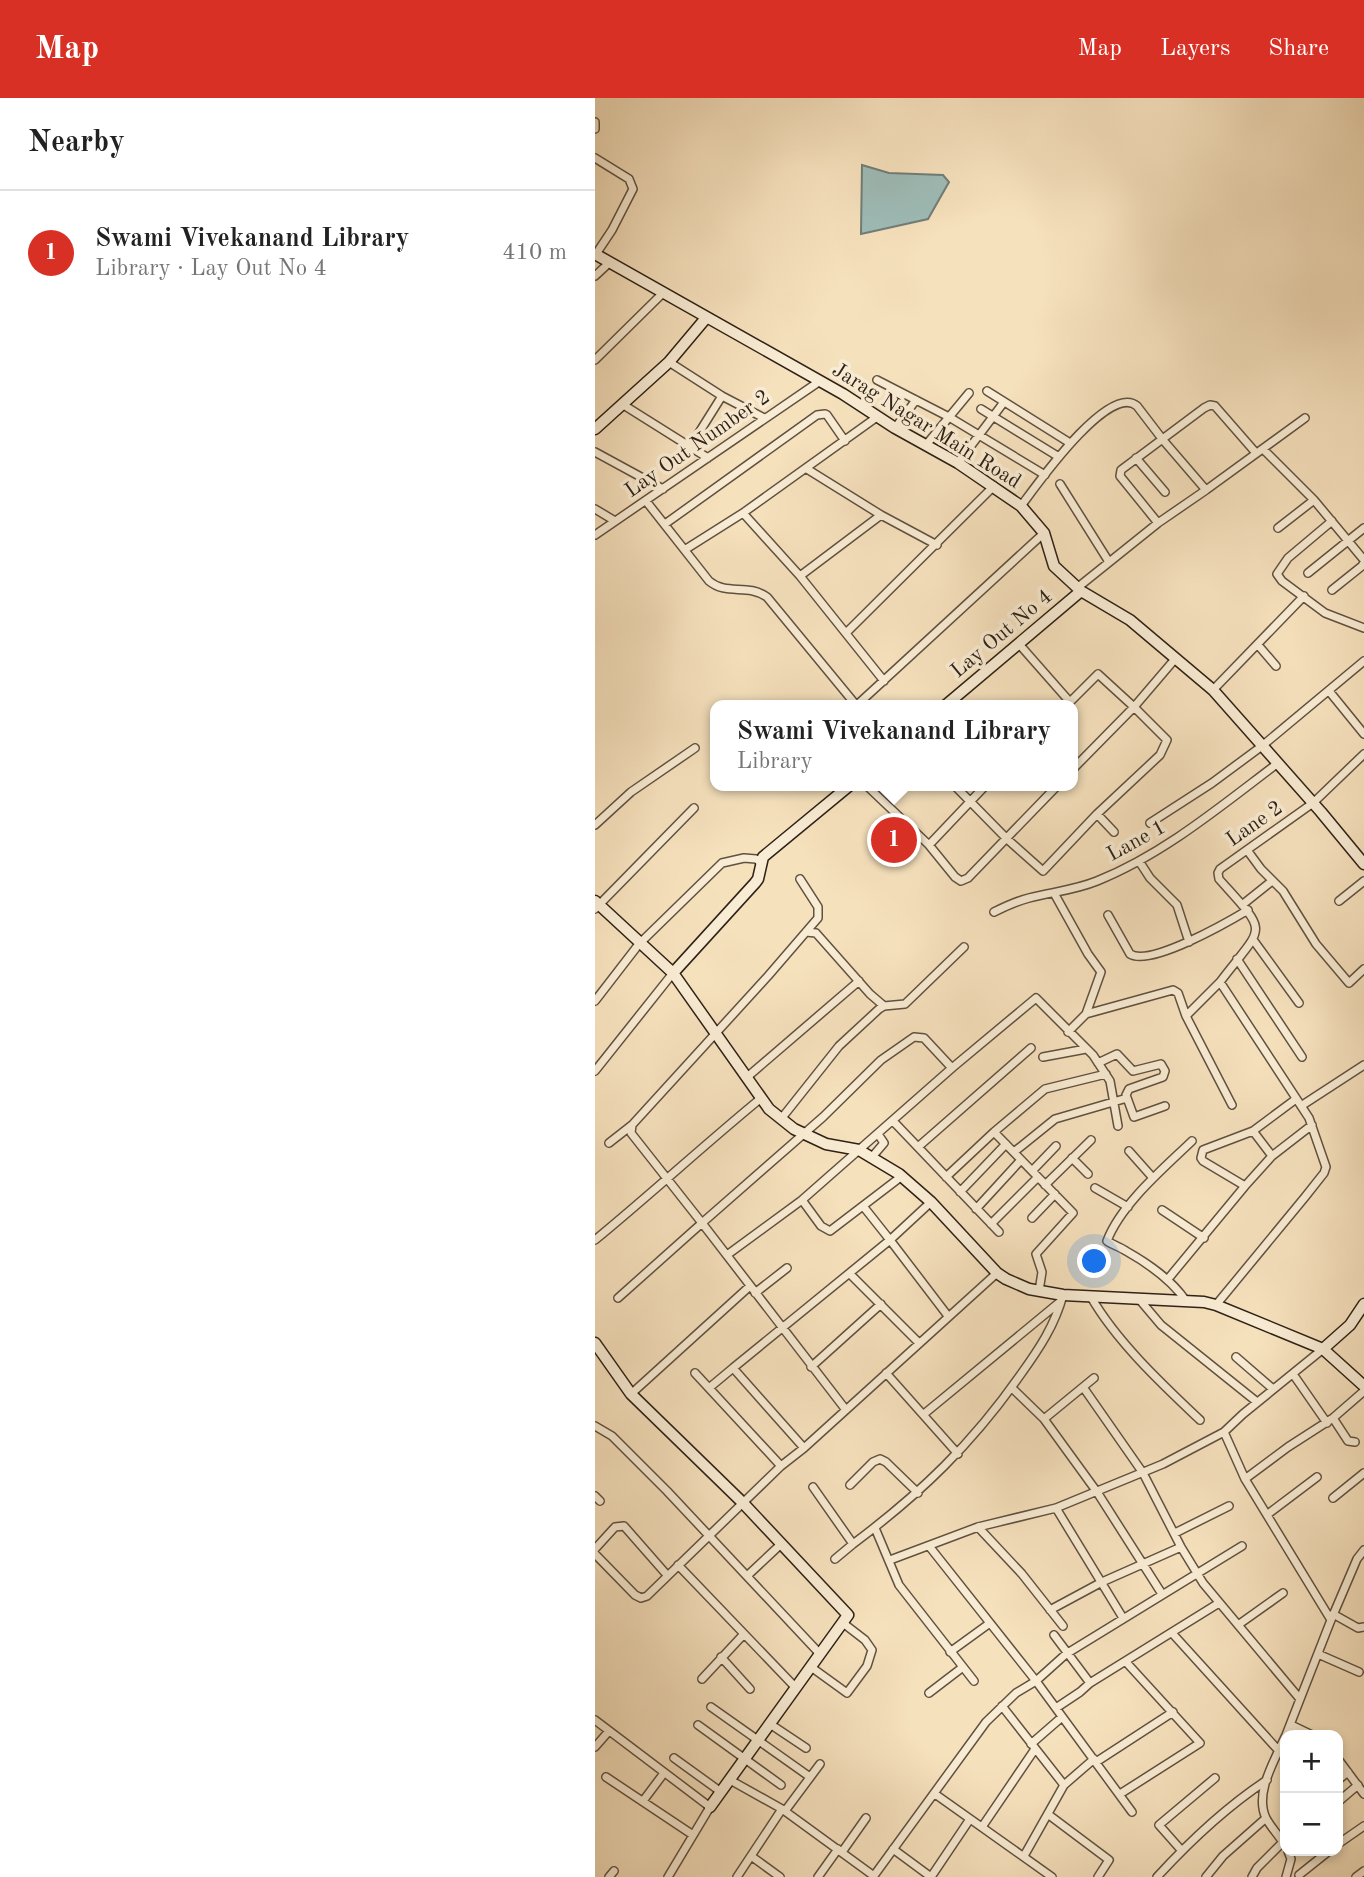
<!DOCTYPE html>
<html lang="en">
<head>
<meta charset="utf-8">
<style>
  :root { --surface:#fff; --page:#f2f2f2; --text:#222; --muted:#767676; --line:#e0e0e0; --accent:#d93025 }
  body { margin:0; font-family:"Old Standard TT",serif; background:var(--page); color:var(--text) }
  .controls { position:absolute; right:21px; bottom:21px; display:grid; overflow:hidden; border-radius:14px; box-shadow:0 4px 10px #0003 }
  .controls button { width:63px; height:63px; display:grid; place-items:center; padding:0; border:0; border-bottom:2px solid var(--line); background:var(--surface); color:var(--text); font:35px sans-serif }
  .you { position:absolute; left:500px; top:1164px; width:24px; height:24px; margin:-18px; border:5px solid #fff; border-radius:50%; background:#1a73e8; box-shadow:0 0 0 10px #1a73e833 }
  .badge { display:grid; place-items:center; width:46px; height:46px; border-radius:50%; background:var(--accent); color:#fff; font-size:23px; font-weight:700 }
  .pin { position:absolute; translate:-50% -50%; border:4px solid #fff; box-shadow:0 2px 7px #0006 }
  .popup { position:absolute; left:115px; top:602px; width:368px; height:91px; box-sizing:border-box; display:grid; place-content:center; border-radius:14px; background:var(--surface); filter:drop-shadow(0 2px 5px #0005); font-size:23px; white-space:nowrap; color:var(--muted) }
  .popup b { font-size:26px; color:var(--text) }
  .popup::after { content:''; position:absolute; left:50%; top:100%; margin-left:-14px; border:14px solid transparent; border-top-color:var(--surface) }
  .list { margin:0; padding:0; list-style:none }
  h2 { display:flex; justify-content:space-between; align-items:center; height:91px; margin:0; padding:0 28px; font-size:30px }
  h2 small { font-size:23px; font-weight:400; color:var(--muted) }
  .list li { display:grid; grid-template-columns:46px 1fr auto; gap:21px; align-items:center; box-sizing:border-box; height:126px; padding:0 28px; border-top:2px solid var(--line) }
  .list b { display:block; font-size:26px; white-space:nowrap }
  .list p { margin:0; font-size:23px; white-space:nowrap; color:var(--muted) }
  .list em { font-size:23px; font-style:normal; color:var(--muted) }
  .map { position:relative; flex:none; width:769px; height:1779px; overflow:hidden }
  header { display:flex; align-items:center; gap:42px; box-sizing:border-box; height:98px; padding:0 35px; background:var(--accent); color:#fff }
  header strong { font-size:33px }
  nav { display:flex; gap:38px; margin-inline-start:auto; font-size:24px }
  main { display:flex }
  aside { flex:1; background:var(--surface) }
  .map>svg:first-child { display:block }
</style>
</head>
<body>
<header>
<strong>Map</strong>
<nav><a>Map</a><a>Layers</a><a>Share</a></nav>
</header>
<main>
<aside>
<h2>Nearby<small></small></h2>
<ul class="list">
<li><span class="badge">1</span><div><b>Swami Vivekanand Library</b><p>Library · Lay Out No 4</p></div><em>410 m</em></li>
</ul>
</aside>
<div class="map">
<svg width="769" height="1779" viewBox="0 0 769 1779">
  <rect width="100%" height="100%" fill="#f6e1bd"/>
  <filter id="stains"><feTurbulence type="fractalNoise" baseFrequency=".00286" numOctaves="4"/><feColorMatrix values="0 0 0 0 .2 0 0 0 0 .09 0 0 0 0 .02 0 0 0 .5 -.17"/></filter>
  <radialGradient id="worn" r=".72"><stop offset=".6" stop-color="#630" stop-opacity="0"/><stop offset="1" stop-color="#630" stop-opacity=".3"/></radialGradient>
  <!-- water -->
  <path fill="#9ebcb7" stroke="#717e77" stroke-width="2" d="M267,67L294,75L348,77L354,84L333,121L266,136Z"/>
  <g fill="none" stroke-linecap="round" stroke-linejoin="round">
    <defs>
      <path id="street" d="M0,24V31
        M0,60L34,81L38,91L17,132L1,156
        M0,178L14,165
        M0,262L68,195
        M74,264L127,298L169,320
        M282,282L354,319L450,377
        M392,293L475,345
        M27,306L113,360
        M386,311L464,359
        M300,330L321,302
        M331,347L374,295
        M95,349L127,298
        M668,351L719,402L769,462
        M0,354L68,391
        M541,360L570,394
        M363,365L409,304
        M212,371L286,417L342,447
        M465,386L514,464
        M611,392L710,320
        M51,403L114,483C132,498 152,485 172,499L261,607
        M426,408C441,388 514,284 542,308L568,342L611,392L563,425L482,490
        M0,411L20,423
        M148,415L205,478L289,583
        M737,423L693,460L682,476L687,483L730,515L769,530
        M563,425L525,378L526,372L609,310L615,307L620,308L661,355
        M70,426L222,317L230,316L232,317L250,343
        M683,430L719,402
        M0,437L225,283
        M91,451L148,415L282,319
        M713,475L769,430
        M205,478L286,417
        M737,492L767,468L769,464
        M252,534L399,388
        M424,546L475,604
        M663,547L681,568
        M618,592L709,498
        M734,593L769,636
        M262,607L449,435
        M472,607L503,576L539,609L478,671
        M272,688L334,747L360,779L366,783L373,780L462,688
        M360,688L412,741L448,773L502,716L565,657L572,642L539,609L580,561
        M502,716L519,734
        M555,725L617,685L667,648L769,563
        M0,727L36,694L100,650
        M334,747L390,688
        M652,752L666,771L688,793L721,846L754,885L769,871
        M544,763L555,780L582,807L594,844
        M459,795L493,856L506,874L491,916L473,934
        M744,803L769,783
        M647,807L677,783
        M0,811L99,710
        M399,814C411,808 422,803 434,800C457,794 480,792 502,783C569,756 626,708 683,665
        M513,817L535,856C555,869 633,824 653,812
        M211,834L221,835L275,896L289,908
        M659,843L704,905
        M642,861L707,959
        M625,884L591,918L637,1007
        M0,903L44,846L127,765L149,760L161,761L165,764
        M491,916L578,892L583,895L591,918
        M448,959L491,951
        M503,965L522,956L538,973L566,966L570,973L568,979L534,991L531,997L539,1019L570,1008
        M0,973L78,875
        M151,980L264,883
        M706,1008L769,967
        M186,1021L244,948L284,911L289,908L310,906L369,849
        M298,1023L404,1134
        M658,1033L677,1058
        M399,1034L478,1115L441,1156L447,1174L444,1193
        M14,1045L37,1027
        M323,1049L436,950
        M534,1053L558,1080
        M419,1054L460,1021L532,1000
        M277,1059L289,1045L283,1036
        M477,1060L493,1076
        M437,1073L461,1048
        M351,1079L399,1034L450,991L511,976
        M450,1087L496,1042
        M650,1088L608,1063L606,1060L608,1052L658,1033L701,1001
        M500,1090L533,1109
        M365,1094L411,1046
        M207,1102L226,1128L235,1133L307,1078
        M336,1104L295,1142L353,1218
        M381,1111L426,1062
        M567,1112L609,1140
        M437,1120L460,1096
        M396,1126L443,1079
        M0,1142C56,1096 109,1047 165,1001
        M132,1157L207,1102L357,970L441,900L498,957L515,983L523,1028
        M255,1176L324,1245
        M573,1181L650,1088L677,1058L717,1027
        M160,1195L192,1170
        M496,1199C522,1244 567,1286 605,1322
        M23,1200L107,1125L36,1035L37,1027L173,878L223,820V809L205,781
        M544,1201L566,1227L662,1304
        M591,1203C576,1181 554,1166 531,1153C525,1149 518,1147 512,1143C526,1106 569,1070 597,1043
        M621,1207L710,1099L729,1075L731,1069L714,1020L625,884C670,825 675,838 624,781L623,775L625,771L718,705L769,656
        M641,1259L678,1291
        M216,1269L286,1206
        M100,1275L186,1368
        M291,1275L363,1356
        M698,1276L732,1325
        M488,1289L548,1375L586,1449L608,1485L705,1601
        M114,1290L138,1270
        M417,1290L449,1321L499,1280
        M36,1296L155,1188
        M251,1312L107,1125L228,1019L286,962L319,939L329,940L357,970
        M329,1316L466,1203
        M738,1320L753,1343L760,1344
        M449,1321L502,1394L567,1496
        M0,1328L17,1338L72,1393L225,1556
        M629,1334L648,1316L728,1251
        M209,1350L138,1270L295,1142L268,1108
        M650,1381L693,1349L738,1320L769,1293
        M255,1387L278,1364L285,1361L291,1364L323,1395
        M218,1389L258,1446C326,1395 377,1346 426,1276C444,1251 460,1227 468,1197
        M0,1398L5,1403
        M738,1400L769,1375
        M461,1410L528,1520
        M673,1416L722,1379
        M383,1429L427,1476L468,1528
        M280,1430L304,1487L379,1583
        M580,1435L634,1408
        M334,1448L441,1583L537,1714
        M0,1451L20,1429L29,1428L72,1477
        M0,1456L40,1497L46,1500L52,1498L186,1368L209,1350L402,1175
        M240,1461L258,1446
        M295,1462L383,1429L461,1410L568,1366L629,1334L650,1381L736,1522
        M83,1467L201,1590
        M152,1478L185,1447
        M455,1512L507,1484L586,1449
        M738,1516L763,1530L769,1529
        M643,1527L688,1495
        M577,1535L684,1653
        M459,1537L495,1585L624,1505
        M355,1554L395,1525
        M723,1556L764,1574
        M126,1559L155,1591
        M216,1569L252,1595L272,1568L277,1552L270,1542L248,1525
        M107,1581L149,1536
        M334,1595L368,1569
        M407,1608L469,1687
        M116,1609L215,1679
        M461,1610L485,1594L495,1585
        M0,1622L115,1709L73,1779
        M175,1626L211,1650
        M103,1627L186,1687
        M696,1627L717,1637
        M691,1637L736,1522L762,1461L769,1452
        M690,1639C680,1662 659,1695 671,1720C676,1730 685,1738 690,1748
        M436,1646L467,1619
        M0,1649L14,1633
        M79,1660L126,1694
        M743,1661L769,1696
        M501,1664L578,1614
        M11,1679L98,1737
        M135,1682L187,1711L279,1778
        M743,1682L753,1674
        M340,1696L457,1779
        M525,1696L605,1645L531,1564
        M48,1703L69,1675
        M743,1704L763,1687
        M190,1713L225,1666
        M454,1717L514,1762L503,1779
        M387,1729L440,1651
        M743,1746L769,1728
        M298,1751L336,1779
        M587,1753L564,1727L620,1680
        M247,1754L271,1720
        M156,1758L185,1779
        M429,1758L469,1687L499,1661
        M704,1777L734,1753
        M14,1779L19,1773
        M142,1779L187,1711
        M223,1779L243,1751
        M278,1779L391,1624L421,1595L441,1583L471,1556L647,1448
        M336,1779L375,1721
        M562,1779C595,1743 631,1709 672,1682
        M611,1779L628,1758L671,1720
        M657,1779L662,1770L688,1744
        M691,1779L696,1761L693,1753
        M761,1779L769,1773"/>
      <path id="secondary" d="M0,156L248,296L300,330L363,365L426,408L449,435L459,468L486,493L535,522L618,592L726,714L769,766
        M0,331L74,264L111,220
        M351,607L486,493
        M0,803L78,875L174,1011L199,1031L231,1046L264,1052L304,1076L336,1104L402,1175L411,1181L434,1191L468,1197L609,1204L621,1207L728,1251L769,1288
        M78,875L160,785L163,781L168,759L254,688
        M0,1245L36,1296L148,1405L253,1517L115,1709
        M728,1251L755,1227L769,1206"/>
    </defs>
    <!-- street casing -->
    <use href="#street" stroke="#605140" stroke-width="10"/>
    <!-- secondary casing -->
    <use href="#secondary" stroke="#2e2116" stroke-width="13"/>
    <!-- street -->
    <use href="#street" stroke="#f9ecd4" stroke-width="7"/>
    <!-- secondary -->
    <use href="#secondary" stroke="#f9ecd4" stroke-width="10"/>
  </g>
  <g text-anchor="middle" stroke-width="7" stroke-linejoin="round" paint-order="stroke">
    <!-- street labels -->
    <g font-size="21" fill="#2e2116" stroke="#f9ecd4">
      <text transform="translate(332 327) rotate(32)" y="7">Jarag Nagar Main Road</text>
      <text transform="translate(102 345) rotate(-35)" y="7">Lay Out Number 2</text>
      <text transform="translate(406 535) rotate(-40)" y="7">Lay Out No 4</text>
      <text transform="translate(659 725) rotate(-35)" y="7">Lane 2</text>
      <text transform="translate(541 742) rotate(-29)" y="7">Lane 1</text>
    </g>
  </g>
  <rect width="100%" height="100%" filter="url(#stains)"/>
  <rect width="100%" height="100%" fill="url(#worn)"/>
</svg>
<div class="controls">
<button>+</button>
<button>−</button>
</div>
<div class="you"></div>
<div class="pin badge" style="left:299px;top:742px">1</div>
<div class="popup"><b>Swami Vivekanand Library</b>Library</div>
</div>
</main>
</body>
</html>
